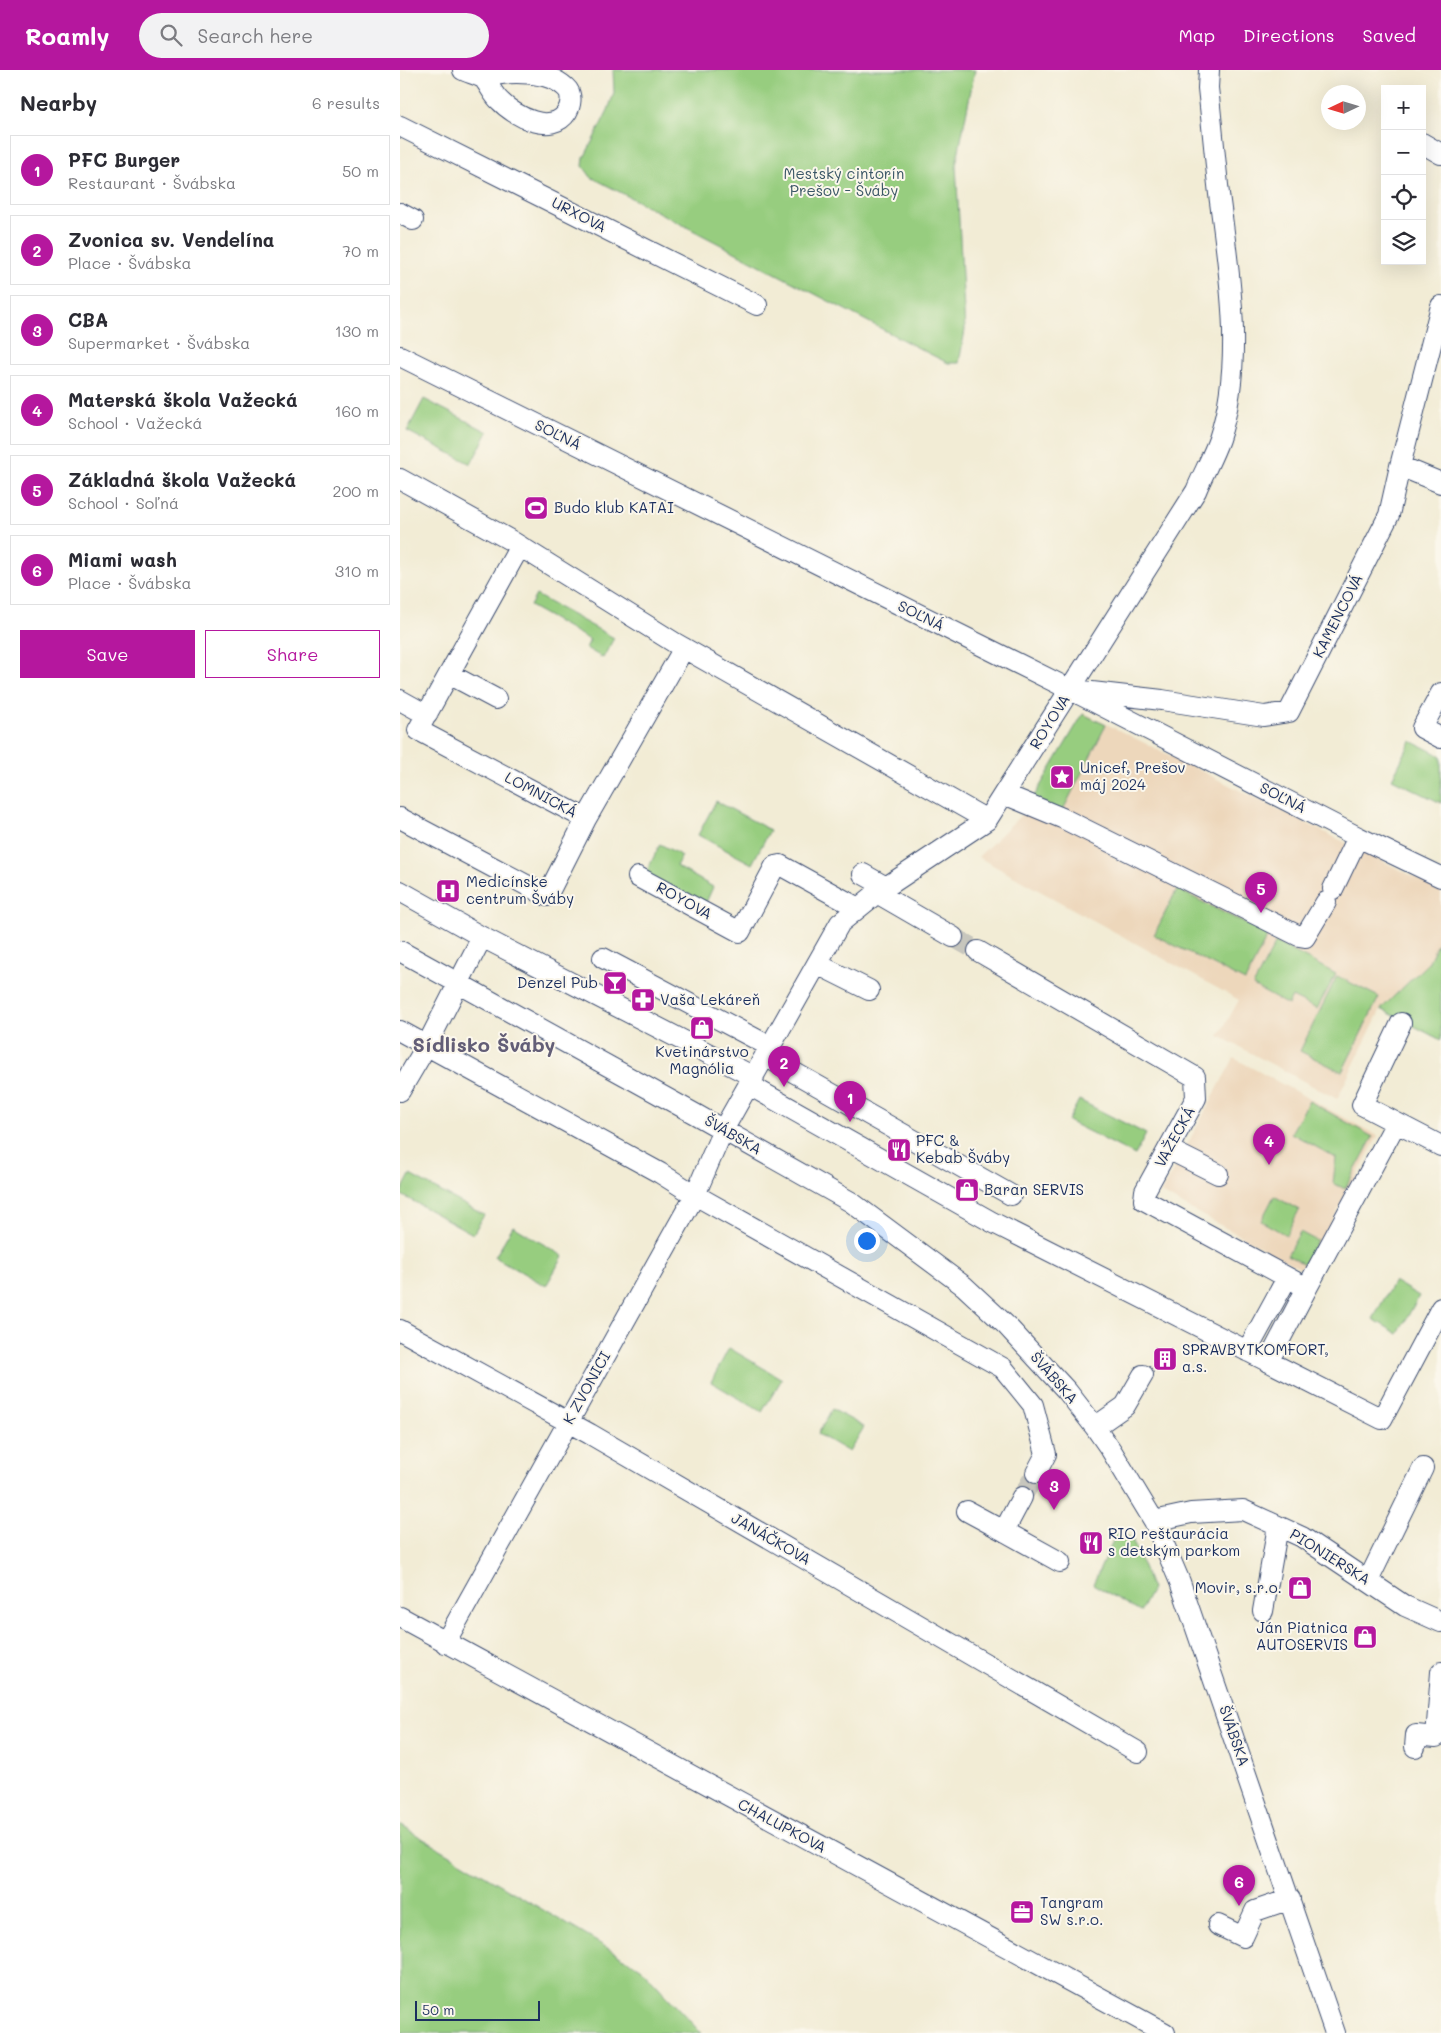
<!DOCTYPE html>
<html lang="en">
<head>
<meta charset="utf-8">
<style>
  :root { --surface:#fff; --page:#f2f2f3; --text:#2b2b33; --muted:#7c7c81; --line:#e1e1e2; --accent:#b5179e }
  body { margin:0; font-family:Mali,sans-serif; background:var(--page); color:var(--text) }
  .controls { position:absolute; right:15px; top:15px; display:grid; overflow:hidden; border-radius:0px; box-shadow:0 5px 20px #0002 }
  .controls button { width:45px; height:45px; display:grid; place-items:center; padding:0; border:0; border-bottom:1px solid var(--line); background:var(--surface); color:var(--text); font:25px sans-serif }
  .compass { position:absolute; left:921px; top:15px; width:45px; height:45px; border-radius:50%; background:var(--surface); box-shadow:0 5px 20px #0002; rotate:266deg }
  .scale { position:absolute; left:15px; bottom:12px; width:125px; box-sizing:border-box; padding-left:5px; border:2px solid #1b2f5e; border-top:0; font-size:14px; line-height:18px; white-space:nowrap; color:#1b2f5e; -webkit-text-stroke:4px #fbf7ec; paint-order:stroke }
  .you { position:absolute; left:466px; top:1170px; width:18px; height:18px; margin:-12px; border:4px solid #fff; border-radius:50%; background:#1a73e8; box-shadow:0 0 0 8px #1a73e833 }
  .badge { display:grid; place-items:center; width:32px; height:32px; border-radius:50%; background:var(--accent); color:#fff; font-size:16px; font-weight:700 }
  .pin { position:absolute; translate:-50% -41px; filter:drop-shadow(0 1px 2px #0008) }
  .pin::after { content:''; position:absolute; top:26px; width:18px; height:15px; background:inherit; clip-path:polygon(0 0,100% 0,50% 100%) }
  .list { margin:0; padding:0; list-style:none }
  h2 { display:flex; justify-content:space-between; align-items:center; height:65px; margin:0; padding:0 20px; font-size:21px }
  h2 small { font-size:16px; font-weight:400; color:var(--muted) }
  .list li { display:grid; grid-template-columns:32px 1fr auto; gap:15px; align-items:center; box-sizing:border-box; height:70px; margin:0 10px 10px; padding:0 10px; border:1px solid var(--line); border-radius:0px }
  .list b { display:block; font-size:19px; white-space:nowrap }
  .list p { margin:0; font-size:16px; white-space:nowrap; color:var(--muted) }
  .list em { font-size:16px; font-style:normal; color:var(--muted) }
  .actions { display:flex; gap:10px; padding:15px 20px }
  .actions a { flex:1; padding:11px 0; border:1px solid var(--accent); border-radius:0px; text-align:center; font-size:18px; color:var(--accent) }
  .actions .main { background:var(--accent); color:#fff }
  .icon { flex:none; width:28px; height:28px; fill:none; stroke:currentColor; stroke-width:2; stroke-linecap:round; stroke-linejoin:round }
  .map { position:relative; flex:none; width:1041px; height:1963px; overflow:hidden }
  header { display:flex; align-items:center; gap:30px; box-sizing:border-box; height:70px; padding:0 25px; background:var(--accent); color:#fff }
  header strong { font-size:24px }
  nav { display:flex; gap:28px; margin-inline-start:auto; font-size:18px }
  .search { width:350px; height:45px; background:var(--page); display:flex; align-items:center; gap:12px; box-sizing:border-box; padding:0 18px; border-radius:28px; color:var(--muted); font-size:19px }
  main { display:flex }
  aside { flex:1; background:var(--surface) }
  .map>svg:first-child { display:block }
</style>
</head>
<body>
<header>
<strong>Roamly</strong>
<div class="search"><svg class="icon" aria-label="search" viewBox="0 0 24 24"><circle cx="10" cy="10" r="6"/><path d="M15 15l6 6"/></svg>Search here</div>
<nav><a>Map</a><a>Directions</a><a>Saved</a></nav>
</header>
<main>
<aside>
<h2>Nearby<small>6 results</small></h2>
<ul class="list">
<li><span class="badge">1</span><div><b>PFC Burger</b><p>Restaurant · Švábska</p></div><em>50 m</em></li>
<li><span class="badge">2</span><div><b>Zvonica sv. Vendelína</b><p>Place · Švábska</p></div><em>70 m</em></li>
<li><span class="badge">3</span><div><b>CBA</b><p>Supermarket · Švábska</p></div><em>130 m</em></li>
<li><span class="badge">4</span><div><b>Materská škola Važecká</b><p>School · Važecká</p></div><em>160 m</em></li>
<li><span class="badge">5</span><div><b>Základná škola Važecká</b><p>School · Soľná</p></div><em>200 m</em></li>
<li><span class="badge">6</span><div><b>Miami wash</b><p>Place · Švábska</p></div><em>310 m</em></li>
</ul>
<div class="actions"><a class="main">Save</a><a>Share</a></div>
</aside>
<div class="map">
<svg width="1041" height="1963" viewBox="0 0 1041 1963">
  <rect width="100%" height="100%" fill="#fbf7ec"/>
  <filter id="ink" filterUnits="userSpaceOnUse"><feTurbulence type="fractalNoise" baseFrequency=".02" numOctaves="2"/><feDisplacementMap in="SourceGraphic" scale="10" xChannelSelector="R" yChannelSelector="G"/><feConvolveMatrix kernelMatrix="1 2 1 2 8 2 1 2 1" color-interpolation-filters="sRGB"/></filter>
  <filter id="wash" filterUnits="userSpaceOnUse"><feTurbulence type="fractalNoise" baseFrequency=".0096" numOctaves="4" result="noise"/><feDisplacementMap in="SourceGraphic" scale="20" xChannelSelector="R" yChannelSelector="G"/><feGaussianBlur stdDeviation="1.12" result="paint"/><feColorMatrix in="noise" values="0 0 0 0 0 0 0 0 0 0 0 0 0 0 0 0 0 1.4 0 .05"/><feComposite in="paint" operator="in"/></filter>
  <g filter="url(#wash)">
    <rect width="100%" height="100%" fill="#f2ecd5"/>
    <!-- built -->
    <path fill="#edd7bb" d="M684,643L1041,820V866L1028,893L981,939L937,1029L819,966L839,930L578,787L625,741Z
      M834,988L978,1066L905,1201L761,1123Z"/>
    <!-- green -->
    <path fill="#97cd7f" stroke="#597e6e" d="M213,0H575L556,95L565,260L559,293H548L528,283L191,107L183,96L184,88L208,40L214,23Z
      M24,329L88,362L71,394L7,361Z
      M136,525L214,568L203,588L186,578L190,570L130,536Z
      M683,644L706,655L662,742L633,728Z
      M1011,671L1041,686V733L992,709Z
      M316,731L370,760L352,794L298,765Z
      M260,774L282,786L276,796L313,817L304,837L245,805Z
      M777,819L868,865L845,911L754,865Z
      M1041,866V970L981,939L1028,893Z
      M876,872L936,904L917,939L892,927L888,935L853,916Z
      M937,906L979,927L942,1002L900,981Z
      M679,1030L746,1064L735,1085L668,1051Z
      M909,1031L973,1067L945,1119L933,1113L936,1088L891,1063Z
      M10,1105L84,1145L73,1164L0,1124Z
      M874,1126L899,1140L886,1165L861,1151Z
      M113,1156L163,1186L146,1216L95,1187Z
      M900,1162L917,1171L904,1194L887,1185Z
      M994,1211L1019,1226L998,1264L973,1249Z
      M329,1278L382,1309L362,1342L311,1312Z
      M432,1339L464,1357L449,1382L418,1364Z
      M717,1462L732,1469L752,1519L740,1542L693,1514Z
      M0,1755L241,1898L301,1963H0Z"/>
  </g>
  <g filter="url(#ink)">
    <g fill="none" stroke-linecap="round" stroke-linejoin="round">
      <!-- minor-tunnel -->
      <path stroke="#c7c6bd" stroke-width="20" stroke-dasharray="20 10" stroke-linecap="butt" d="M553,867L578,881
        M622,1427L636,1403"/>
      <defs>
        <path id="minor" d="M63,0C69,3 79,5 84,9C90,16 93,25 100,31C114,46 152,66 167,42C171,35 172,26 168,20C151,0 108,0 83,8
          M0,56L357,235
          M1022,73L1041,84
          M0,143L13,150
          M0,286L671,620L958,767L1041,807
          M1000,396L1041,413
          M0,409L110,470L275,573L587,750
          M120,476L18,660L186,749L284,578
          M49,604L96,629
          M683,621L762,630L864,646L889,642L989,445L1000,396L1041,236
          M1041,623L1022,658L1041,668
          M0,630L27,645
          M604,724L662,748L899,866L905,867L926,832
          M0,748L147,826L186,749
          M463,804L486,817
          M238,807L340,862L375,796L380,795L458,838
          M933,819L958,767
          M0,821L82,867L354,1007
          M477,823L553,867
          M0,881L295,1044L451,1132L564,1216L607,1256L667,1321L695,1357L711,1380L754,1451L780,1512L935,1963
          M578,881L795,1007L796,1028L745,1121L744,1130L907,1218L868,1292
          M203,888L371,977
          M417,894L469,920
          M1001,953L962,1035L1041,1076
          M0,961L260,1103L295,1125L603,1298L633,1335L646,1384L636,1403
          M365,986L611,1125
          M349,1015L592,1152L982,1349L1041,1238
          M0,1021L27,975L82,867
          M768,1079L818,1104
          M907,1218L996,1053
          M0,1260L190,1364L738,1682
          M847,1281L887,1208
          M695,1357L725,1336L743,1305
          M622,1427L604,1461L660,1492
          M567,1441L604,1461
          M754,1451L791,1443L843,1440L902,1467L1005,1536L1041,1552
          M968,1511L1023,1398
          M863,1541L878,1456
          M0,1547L765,1963
          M45,1573L295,1125L323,1060L440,853L477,823L587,750L796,421C803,404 813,386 819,369C845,292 829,202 819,124C815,89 812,53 808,18L809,0
          M1015,1677L1016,1665L1036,1667L1041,1602
          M818,1855L843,1867L855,1841L890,1829"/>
      </defs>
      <!-- minor casing -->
      <use href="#minor" stroke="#3b4b70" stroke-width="22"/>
      <!-- minor -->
      <use href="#minor" stroke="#fff" stroke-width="20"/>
    </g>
  </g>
  <!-- icons -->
  <defs>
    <symbol id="stadium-square" viewBox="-11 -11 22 22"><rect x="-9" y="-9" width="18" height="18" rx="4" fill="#b5179e" stroke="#fbf7ec"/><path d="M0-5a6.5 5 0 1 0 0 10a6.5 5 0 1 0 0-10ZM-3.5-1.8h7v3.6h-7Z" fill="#fff"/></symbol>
    <symbol id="sight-square" viewBox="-11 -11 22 22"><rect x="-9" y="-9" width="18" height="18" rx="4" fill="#b5179e" stroke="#fbf7ec"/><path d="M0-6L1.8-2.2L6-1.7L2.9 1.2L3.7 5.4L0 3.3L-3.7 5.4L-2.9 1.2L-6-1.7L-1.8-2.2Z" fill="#fff"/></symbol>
    <symbol id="hospital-square" viewBox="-11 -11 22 22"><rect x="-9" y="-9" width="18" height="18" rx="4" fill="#b5179e" stroke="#fbf7ec"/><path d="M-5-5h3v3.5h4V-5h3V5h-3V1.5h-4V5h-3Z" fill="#fff"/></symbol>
    <symbol id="bar-square" viewBox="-11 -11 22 22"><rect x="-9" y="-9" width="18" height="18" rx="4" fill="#b5179e" stroke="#fbf7ec"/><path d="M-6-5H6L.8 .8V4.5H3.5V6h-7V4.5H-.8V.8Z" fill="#fff"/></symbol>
    <symbol id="pharmacy-square" viewBox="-11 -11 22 22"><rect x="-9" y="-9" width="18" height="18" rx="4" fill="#b5179e" stroke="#fbf7ec"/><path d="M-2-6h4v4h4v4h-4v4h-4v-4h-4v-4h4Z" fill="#fff"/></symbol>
    <symbol id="shop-square" viewBox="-11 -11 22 22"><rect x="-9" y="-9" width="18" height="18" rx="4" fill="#b5179e" stroke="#fbf7ec"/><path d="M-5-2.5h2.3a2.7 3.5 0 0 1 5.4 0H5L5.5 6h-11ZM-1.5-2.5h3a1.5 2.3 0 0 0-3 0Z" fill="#fff"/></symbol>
    <symbol id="restaurant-square" viewBox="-11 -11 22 22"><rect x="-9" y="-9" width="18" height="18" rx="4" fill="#b5179e" stroke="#fbf7ec"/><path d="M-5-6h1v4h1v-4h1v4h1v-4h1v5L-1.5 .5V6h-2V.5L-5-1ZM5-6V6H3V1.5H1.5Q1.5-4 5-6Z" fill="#fff"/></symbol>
    <symbol id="building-square" viewBox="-11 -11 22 22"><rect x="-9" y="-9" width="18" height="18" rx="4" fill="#b5179e" stroke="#fbf7ec"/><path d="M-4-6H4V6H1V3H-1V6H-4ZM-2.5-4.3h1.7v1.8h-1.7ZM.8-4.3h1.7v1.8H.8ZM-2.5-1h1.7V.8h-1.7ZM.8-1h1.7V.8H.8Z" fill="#fff"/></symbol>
    <symbol id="office-square" viewBox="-11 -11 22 22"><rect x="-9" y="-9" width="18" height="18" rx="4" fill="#b5179e" stroke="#fbf7ec"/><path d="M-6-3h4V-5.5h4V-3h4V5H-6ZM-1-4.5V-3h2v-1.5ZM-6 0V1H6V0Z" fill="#fff"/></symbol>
  </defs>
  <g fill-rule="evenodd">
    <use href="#stadium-square" x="122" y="424" width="28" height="28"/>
    <use href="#sight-square" x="648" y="693" width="28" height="28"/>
    <use href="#hospital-square" x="34" y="807" width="28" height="28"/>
    <use href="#bar-square" x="201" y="899" width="28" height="28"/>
    <use href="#pharmacy-square" x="229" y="916" width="28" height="28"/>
    <use href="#shop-square" x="288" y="944" width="28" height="28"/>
    <use href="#restaurant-square" x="485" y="1066" width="28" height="28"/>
    <use href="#shop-square" x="553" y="1106" width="28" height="28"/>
    <use href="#building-square" x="751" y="1275" width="28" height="28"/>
    <use href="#restaurant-square" x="677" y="1459" width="28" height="28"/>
    <use href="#shop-square" x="886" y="1504" width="28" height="28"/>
    <use href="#shop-square" x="951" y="1553" width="28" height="28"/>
    <use href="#office-square" x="608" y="1828" width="28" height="28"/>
  </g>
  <g text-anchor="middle" stroke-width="4" stroke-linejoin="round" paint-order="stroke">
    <!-- park labels -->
    <g font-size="15" fill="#3a5666" stroke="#fbf7ec">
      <text x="444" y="109">Mestský cintorín<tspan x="444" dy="17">Prešov - Šváby</tspan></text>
    </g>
    <!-- street labels -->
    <g font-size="15" fill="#1b2f5e" stroke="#fbf7ec">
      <text transform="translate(179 145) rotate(27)" y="5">URXOVA</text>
      <text transform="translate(158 365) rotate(26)" y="5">SOĽNÁ</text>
      <text transform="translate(521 546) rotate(26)" y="5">SOĽNÁ</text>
      <text transform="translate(938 546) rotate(-63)" y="5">KAMENCOVÁ</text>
      <text transform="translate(650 652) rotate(-58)" y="5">ROYOVA</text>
      <text transform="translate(141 725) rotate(28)" y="5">LOMNICKÁ</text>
      <text transform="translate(883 728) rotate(27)" y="5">SOĽNÁ</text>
      <text transform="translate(284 831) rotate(29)" y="5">ROYOVA</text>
      <text transform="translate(333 1065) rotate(30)" y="5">ŠVÁBSKA</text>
      <text transform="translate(775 1067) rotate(-61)" y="5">VAŽECKÁ</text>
      <text transform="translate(654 1308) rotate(49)" y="5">ŠVÁBSKA</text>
      <text transform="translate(187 1318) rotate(-61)" y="5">K ZVONICI</text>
      <text transform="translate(371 1469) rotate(30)" y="5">JANÁČKOVA</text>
      <text transform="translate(930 1487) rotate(32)" y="5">PIONIERSKA</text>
      <text transform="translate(834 1666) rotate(71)" y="5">ŠVÁBSKA</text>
      <text transform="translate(382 1756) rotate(28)" y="5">CHALUPKOVA</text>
    </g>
    <!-- poi labels -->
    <g font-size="15" fill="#1b2f5e" stroke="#fbf7ec" text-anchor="start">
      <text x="154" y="443">Budo klub KATAI</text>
      <text x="680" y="703">Unicef, Prešov<tspan x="680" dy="17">máj 2024</tspan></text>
      <text x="66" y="817">Medicínske<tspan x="66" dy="17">centrum Šváby</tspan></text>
      <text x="198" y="918" text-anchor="end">Denzel Pub</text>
      <text x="260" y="935">Vaša Lekáreň</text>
      <text x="302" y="987" text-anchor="middle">Kvetinárstvo<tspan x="302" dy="17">Magnólia</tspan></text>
      <text x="516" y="1076">PFC &amp;<tspan x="516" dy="17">Kebab Šváby</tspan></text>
      <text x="584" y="1125">Baran SERVIS</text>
      <text x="782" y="1285">SPRAVBYTKOMFORT,<tspan x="782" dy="17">a.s.</tspan></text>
      <text x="708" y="1469">RIO reštaurácia<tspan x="708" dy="17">s detským parkom</tspan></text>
      <text x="882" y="1523" text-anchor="end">Movir, s.r.o.</text>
      <text x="948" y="1563" text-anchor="end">Ján Piatnica<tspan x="948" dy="17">AUTOSERVIS</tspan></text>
      <text x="640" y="1838">Tangram<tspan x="640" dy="17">SW s.r.o.</tspan></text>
    </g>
    <!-- district labels -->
    <g font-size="20" font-weight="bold" fill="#635e77" stroke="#fbf7ec">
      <text x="84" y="982">Sídlisko Šváby</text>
    </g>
  </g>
</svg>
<div class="controls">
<button>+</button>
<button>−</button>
<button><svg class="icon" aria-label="locate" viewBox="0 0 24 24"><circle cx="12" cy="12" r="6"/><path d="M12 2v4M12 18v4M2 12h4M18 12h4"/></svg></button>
<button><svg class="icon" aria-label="layers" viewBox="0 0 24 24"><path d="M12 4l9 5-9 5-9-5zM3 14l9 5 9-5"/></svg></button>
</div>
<svg class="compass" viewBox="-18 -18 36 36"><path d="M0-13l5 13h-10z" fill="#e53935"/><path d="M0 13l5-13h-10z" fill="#7c7c81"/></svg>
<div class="scale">50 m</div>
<div class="you"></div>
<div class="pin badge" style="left:450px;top:1052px">1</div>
<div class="pin badge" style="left:384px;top:1017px">2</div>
<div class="pin badge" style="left:654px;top:1440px">3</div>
<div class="pin badge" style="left:869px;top:1095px">4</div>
<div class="pin badge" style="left:861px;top:843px">5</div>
<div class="pin badge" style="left:839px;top:1836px">6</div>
</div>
</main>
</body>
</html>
